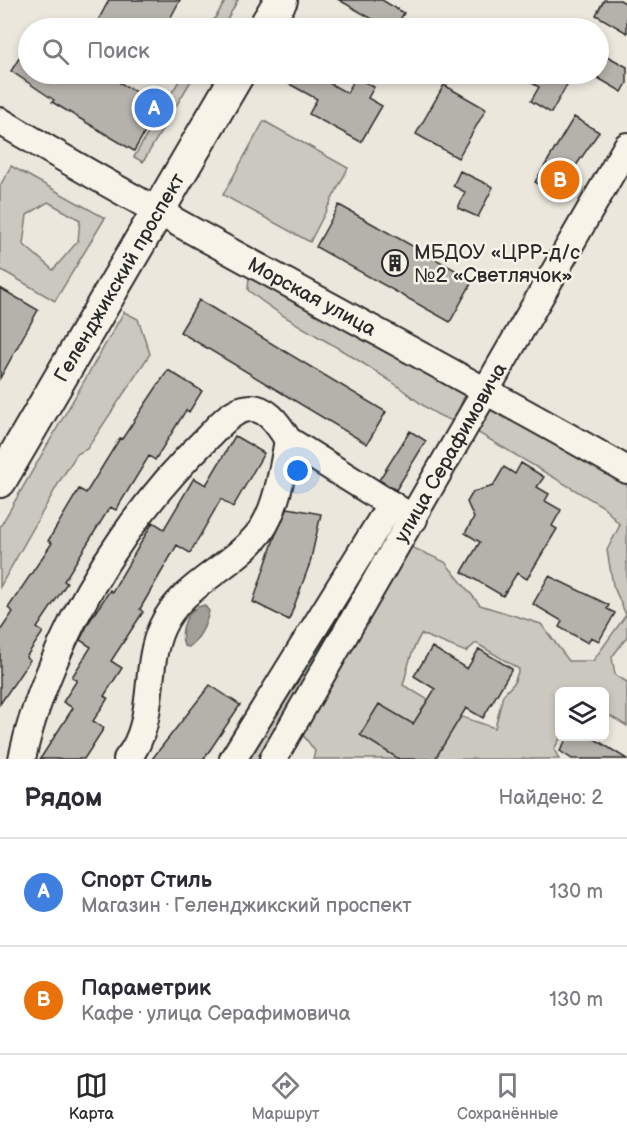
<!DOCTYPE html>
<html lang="ru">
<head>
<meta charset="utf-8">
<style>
  :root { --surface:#fff; --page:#f2f2f3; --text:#2b2b33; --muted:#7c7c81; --line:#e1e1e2; --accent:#2b2b2b }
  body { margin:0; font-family:"Balsamiq Sans",sans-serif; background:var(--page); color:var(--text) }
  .controls { position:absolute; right:18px; bottom:18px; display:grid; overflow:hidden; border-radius:9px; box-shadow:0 3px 9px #0003 }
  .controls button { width:54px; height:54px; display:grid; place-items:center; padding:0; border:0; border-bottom:2px solid var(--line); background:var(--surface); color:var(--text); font:30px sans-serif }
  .you { position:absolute; left:298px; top:471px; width:21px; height:21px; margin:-15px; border:4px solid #fff; border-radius:50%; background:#1a73e8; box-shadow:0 0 0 9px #1a73e833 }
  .badge { display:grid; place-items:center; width:39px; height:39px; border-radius:50%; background:var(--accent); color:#fff; font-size:20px; font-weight:700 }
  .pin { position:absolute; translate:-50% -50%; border:3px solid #fff; box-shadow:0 2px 6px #0006 }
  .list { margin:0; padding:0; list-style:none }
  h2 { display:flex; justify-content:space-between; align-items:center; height:78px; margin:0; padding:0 24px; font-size:26px }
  h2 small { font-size:20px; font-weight:400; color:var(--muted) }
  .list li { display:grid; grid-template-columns:39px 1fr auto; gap:18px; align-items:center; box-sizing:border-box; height:108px; padding:0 24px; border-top:2px solid var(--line) }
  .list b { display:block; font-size:22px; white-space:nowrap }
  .list p { margin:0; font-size:20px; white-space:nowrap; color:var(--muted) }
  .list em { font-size:20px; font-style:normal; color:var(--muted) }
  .icon { flex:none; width:33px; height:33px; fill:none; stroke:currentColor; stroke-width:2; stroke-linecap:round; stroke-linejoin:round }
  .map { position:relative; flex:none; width:627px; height:759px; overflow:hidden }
  .search { position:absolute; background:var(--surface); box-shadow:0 3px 9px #0003; left:18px; right:18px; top:18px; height:66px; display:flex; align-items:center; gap:15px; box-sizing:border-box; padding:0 21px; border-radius:33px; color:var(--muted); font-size:22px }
  .sheet { height:294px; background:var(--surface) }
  nav { display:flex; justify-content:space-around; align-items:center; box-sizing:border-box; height:84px; border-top:2px solid var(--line); background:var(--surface); font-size:16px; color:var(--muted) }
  nav a { display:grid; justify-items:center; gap:3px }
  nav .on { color:var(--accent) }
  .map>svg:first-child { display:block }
</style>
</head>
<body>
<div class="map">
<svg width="627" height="759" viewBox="0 0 627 759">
  <rect width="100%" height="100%" fill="#ebe7dd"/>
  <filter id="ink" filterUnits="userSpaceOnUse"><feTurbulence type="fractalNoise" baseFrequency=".0167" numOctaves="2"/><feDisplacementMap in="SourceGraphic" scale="12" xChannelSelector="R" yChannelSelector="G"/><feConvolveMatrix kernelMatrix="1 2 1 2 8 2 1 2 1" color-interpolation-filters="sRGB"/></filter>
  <g filter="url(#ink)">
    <!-- green -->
    <path fill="#cbc8bf" stroke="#7b7a75" stroke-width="1.5" fill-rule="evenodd" d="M226,0H238L222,28H209Z
      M183,74H195L143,162L134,157Z
      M264,121L348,168L310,242L223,195Z
      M11,166L105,218L55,301L0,269V186ZM48,202L80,220L78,241L53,270L23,244L27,215Z
      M249,276L466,392L454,421C432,416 411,395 392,382C367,366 343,350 317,336C292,321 270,309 248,290Z
      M124,312L138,319L150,354L87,449L77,454L61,479L0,587V527Z
      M488,401L627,479V637L612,657L615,675L627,682V726L605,713L604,692H560L561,737L554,749L559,759H313L315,751L300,731L407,545L445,562L480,605L541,624L569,661H593L626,615L613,585L607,550L620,525L604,507L475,431ZM421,634L466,652L476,643L519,669L514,683L503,695L495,728L450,713L403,685C409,664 410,653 421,634Z
      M400,508L388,533L258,759H236Z"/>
    <!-- water -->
    <path fill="#a29f98" stroke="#72716c" stroke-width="1.5" d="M204,605L209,611C206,625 200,638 189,647L184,646C179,630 186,609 204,605Z"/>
    <!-- building -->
    <path fill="#b5b2ab" stroke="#2b2b2b" stroke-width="1.5" d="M109,0H180L165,28H94Z
      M339,0H382L404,13L395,28H388Z
      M604,0H620L627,4V33L596,15Z
      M28,44V74H48L63,84L69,74H105L160,106L134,151L52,102L54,100L11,71Z
      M598,51L627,67V83L622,92L598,78Z
      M271,74H313L347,93L356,77L374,87L368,98L382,106L361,142L309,114L317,99Z
      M516,74H573L551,113L531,101L539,87Z
      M444,85L486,109L458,158L416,134Z
      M574,117L599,132L556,195L535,182Z
      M460,171L493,187L478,217L458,208L465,192L453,186Z
      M339,205L473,280L450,322L316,247Z
      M0,288L38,310L0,378Z
      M199,300L386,412L367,444L180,332Z
      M168,370L202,391L189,412L186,410L155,460L149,456L116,510L110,507L64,581L67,583L37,628L43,632L26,657L30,660L0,704V631L13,612L8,608L52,543L48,541L79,489L86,493L120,438L122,439Z
      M410,431L426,441L396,490L379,480Z
      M235,436L264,453L233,507L221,499L190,553L177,545L140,609L143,612L111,661L122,668L104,696L108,698L93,721L104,728L84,759H40L73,708L63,702L77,680L72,677L91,647L80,640L89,622L110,590L112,592L153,522L164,529L194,478L206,485Z
      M521,463L544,477L537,487L549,494L545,501L561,510L552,526L557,529L527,579L517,573L503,596L462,572L480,542L465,533L474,518L467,502L473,492L493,486L504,467L515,474Z
      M288,508L321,514L310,563L289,620L253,602L275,536Z
      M549,576L609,605L607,609L615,613L599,641L591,637L588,643L559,627L562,621L533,604Z
      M432,647L467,669L479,649L512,669L483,718L466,708L435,759H399L360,735L379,704L413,724L435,689L414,676Z
      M210,685L240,705L204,759H152Z
      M568,736H590L627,759H572L560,751Z"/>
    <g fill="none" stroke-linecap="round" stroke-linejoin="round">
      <defs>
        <g id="minor">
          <path id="s1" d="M0,121C206,243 419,351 627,470"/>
          <path d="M22,759C30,720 44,684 60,648C95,570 147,496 208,437C218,427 230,412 244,409C265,403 279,425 288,440L414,519"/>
          <path d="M127,759C157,724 143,668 162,627C181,585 232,568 260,532C277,509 283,468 288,440"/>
          <path d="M233,759L391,504"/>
          <path id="s2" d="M273,759L627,146"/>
        </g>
        <g id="major">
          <path d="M264,28L281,0"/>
          <path id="s3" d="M0,481L238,74"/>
        </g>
      </defs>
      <!-- minor casing -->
      <use href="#minor" stroke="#2b2b2b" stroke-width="30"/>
      <!-- major casing -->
      <use href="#major" stroke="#2b2b2b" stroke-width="36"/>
      <!-- minor -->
      <use href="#minor" stroke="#f7f3e8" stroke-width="26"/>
      <!-- major -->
      <use href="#major" stroke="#f7f3e8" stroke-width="32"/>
    </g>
  </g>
  <!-- icons -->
  <defs>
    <symbol id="building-ring" viewBox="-11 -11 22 22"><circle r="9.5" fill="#f7f3e8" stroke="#2b2b2b" stroke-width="1.5"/><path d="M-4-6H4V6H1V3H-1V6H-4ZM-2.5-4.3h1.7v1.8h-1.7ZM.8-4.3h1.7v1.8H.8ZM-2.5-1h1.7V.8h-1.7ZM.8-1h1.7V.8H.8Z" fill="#2b2b2b"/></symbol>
  </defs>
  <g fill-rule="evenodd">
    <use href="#building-ring" x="380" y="248" width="30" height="30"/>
  </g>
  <g text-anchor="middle" stroke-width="5" stroke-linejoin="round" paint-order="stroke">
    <!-- poi labels -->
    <g font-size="20" fill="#2b2b2b" stroke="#f7f3e8" text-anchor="start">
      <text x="414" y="259">МБДОУ «ЦРР-д/с<tspan x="414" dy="23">№2 «Светлячок»</tspan></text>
    </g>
    <!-- street labels -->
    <g font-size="20" fill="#2b2b2b" stroke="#f7f3e8">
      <text dy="7" stroke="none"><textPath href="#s3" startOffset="236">Геленджикский проспект</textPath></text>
      <text dy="7" stroke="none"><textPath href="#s1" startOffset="358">Морская улица</textPath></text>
      <text dy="7" stroke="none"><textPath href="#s2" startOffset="354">улица Серафимовича</textPath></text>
    </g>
  </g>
</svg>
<div class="controls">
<button><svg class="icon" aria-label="layers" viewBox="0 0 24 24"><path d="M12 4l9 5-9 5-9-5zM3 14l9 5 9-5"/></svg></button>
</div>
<div class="you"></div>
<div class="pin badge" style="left:154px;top:108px;background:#3f7fe0">A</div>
<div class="pin badge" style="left:560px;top:180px;background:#e8710a">B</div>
<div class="search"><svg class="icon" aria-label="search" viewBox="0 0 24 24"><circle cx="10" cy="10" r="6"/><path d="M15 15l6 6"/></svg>Поиск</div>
</div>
<section class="sheet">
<h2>Рядом<small>Найдено: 2</small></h2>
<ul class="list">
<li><span class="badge" style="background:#3f7fe0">A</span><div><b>Спорт Стиль</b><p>Магазин · Геленджикский проспект</p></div><em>130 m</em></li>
<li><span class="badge" style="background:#e8710a">B</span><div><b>Параметрик</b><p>Кафе · улица Серафимовича</p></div><em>130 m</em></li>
</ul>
</section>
<nav>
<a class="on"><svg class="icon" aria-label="map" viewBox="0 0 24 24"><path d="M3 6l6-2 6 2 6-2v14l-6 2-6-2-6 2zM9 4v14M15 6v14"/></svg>Карта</a>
<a><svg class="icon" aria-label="directions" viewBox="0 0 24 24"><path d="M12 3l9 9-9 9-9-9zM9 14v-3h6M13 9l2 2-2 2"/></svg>Маршрут</a>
<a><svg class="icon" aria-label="saved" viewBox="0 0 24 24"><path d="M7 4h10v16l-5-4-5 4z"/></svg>Сохранённые</a>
</nav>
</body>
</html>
